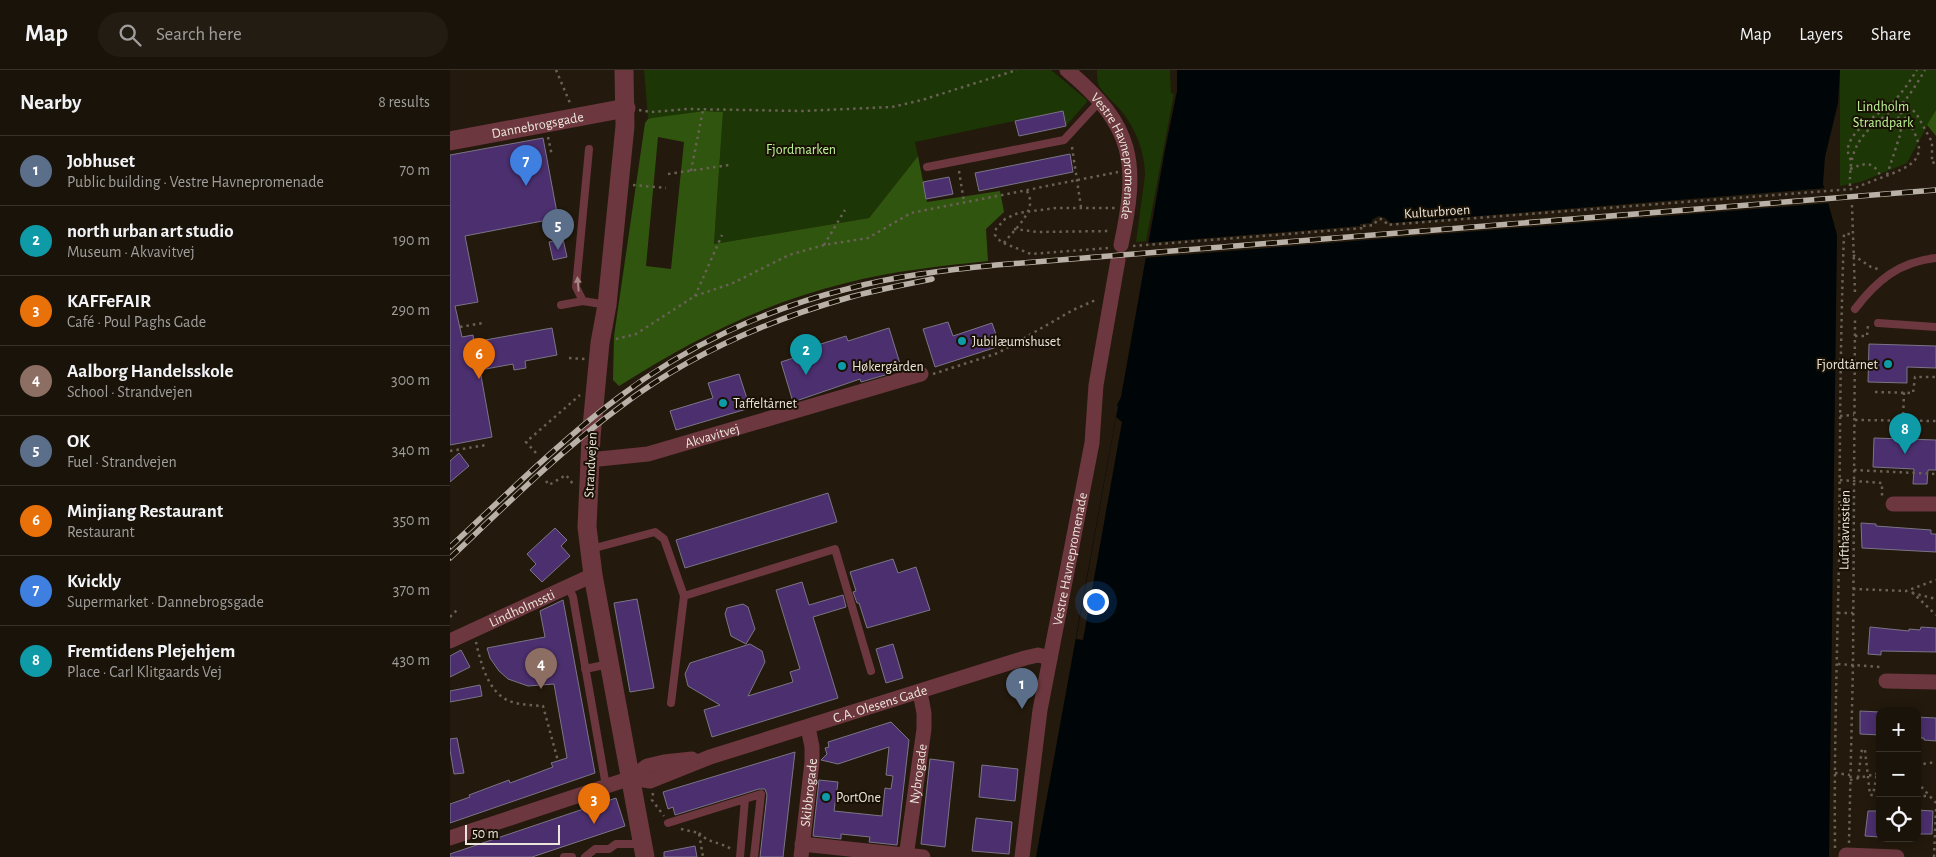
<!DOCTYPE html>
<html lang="en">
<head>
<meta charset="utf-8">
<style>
  :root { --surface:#1a1309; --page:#231c12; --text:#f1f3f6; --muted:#9f9e9c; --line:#38322a; --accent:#8c9099 }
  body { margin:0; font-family:"Alegreya Sans",sans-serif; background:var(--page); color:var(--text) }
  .controls { position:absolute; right:15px; bottom:15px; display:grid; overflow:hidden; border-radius:10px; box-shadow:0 2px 12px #0003 }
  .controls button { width:45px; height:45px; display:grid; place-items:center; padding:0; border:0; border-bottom:1px solid var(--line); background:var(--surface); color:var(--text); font:25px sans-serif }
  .scale { position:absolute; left:15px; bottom:12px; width:95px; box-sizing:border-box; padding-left:5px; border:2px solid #ece5dc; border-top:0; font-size:14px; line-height:18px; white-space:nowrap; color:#ece5dc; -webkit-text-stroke:4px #191004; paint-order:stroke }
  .you { position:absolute; left:645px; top:531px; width:18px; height:18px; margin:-12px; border:4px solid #fff; border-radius:50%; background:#1a73e8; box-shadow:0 0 0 8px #1a73e833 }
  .badge { display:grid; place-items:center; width:32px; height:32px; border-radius:50%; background:var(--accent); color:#fff; font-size:16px; font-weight:700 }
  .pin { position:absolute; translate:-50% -41px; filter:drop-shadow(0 1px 2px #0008) }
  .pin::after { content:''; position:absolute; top:26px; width:18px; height:15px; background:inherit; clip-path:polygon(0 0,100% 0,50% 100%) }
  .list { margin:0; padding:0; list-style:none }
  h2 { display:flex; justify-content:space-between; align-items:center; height:65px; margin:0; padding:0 20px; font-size:21px }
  h2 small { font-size:16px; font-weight:400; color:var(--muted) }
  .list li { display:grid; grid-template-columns:32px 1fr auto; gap:15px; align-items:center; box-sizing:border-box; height:70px; padding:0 20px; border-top:1px solid var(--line) }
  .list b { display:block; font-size:19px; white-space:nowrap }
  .list p { margin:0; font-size:16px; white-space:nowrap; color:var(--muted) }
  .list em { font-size:16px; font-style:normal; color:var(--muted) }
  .icon { flex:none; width:28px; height:28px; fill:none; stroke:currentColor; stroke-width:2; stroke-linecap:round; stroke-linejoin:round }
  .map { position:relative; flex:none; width:1486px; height:787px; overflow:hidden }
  header { display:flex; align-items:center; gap:30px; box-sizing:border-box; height:70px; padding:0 25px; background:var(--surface); border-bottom:1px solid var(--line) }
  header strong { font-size:24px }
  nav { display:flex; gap:28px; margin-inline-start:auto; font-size:18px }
  .search { width:350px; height:45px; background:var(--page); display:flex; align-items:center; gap:12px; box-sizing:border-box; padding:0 18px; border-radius:28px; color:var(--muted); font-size:19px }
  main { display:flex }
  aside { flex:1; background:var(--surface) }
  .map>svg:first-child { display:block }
</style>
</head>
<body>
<header>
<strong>Map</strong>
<div class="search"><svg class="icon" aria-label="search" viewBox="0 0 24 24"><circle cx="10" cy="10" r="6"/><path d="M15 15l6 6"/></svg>Search here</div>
<nav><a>Map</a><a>Layers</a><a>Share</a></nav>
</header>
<main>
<aside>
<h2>Nearby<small>8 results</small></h2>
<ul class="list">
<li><span class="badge" style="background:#5c6f8a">1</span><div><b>Jobhuset</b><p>Public building · Vestre Havnepromenade</p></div><em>70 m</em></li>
<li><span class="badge" style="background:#0f9aa8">2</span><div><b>north urban art studio</b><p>Museum · Akvavitvej</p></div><em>190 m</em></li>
<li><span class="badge" style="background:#e8710a">3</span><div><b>KAFFeFAIR</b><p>Café · Poul Paghs Gade</p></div><em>290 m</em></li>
<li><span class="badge" style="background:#8d6e63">4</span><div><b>Aalborg Handelsskole</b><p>School · Strandvejen</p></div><em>300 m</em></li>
<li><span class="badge" style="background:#5c6f8a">5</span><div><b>OK</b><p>Fuel · Strandvejen</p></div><em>340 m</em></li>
<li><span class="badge" style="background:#e8710a">6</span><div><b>Minjiang Restaurant</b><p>Restaurant</p></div><em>350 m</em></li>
<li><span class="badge" style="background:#3f7fe0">7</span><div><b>Kvickly</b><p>Supermarket · Dannebrogsgade</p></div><em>370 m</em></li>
<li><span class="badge" style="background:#0f9aa8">8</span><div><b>Fremtidens Plejehjem</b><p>Place · Carl Klitgaards Vej</p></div><em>430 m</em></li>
</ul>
</aside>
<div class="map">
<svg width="1486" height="787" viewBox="0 0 1486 787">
  <rect width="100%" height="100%" fill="#23190c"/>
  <!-- green -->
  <path fill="#1c3605" d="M194,0H601L637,30V32L616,56L612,41L465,72L468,86L419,148L264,174L273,42L254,41L198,49Z
    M647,0H720L721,23L724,24L696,171L686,172L695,105C695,83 686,60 673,43C667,35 652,22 649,16C647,12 647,4 647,0Z
    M1390,0H1486V40L1457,93L1411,112L1390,116Z"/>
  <!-- forest -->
  <path fill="#30550e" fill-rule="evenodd" d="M1486,40V66L1477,55Z
    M254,41L273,42L264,174L419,148L468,86L477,132L550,121L554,142L536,159L538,191C491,196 442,201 396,213C313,233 240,271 169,316L163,310L164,266L195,53L198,49L202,48ZM208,67L234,72L221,199L196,196Z"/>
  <!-- water -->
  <path fill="#000608" d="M727,0H1390L1388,33L1375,87L1373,114L1387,165L1379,787H586L666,347L668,337L667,335L671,327L715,80L727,21Z"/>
  <!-- pier -->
  <path fill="#23190c" d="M1377,118L1380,133L693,188L696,173L910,156V154L921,153L923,149L929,146L935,148L941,153Z
    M666,347L672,352L633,570L626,569Z"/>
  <!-- building -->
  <path fill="#4b2f6e" stroke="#7b7587" d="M613,41L616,56L569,66L565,51Z
    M93,68L108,148L15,166L28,232L5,236L12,267L23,265L24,272L102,258L107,285L75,291L76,298L64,300L63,294L30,300L42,367L0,375V85Z
    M620,84L623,102L529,121L525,103Z
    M499,107L503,124L476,129L473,112Z
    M113,169L117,187L103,190L99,172Z
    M498,252L503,266L542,253L550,276L485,297L473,259Z
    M439,258L452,300L411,312L410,309L343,332L331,292L353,285L352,280L396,266L398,271Z
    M1419,274L1486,276V298L1457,297V313L1418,312Z
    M289,304L300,338L226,360L220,341L263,328L258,313Z
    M1424,368L1486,370V400H1478L1477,414H1463L1464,399L1423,397Z
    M9,383L19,396L0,412V391Z
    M378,423L387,452L235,498L226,470Z
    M1411,453L1426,454V456L1481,460V464H1486V482L1412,478Z
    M105,458L117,470L111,476L120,486L92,512L80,500L86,494L77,484Z
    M443,489L448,503L466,497L480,540L417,558L409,533H407L403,522L406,521L400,502Z
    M352,512L359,535L393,525L396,537L363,547L388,628L262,667L254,640L270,635L238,616L235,604L240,593L300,574L312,581L315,592L298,626L343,612L340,602L350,599L326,520Z
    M187,529L204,618L180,622L164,533Z
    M113,530L145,703L0,753V734L20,727L19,725L59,710L60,713L103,697L101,693L117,688L104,614L78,616L58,609L49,601L40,588L37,578L95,567L90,541Z
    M293,534L298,537L305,559L296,574L281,566L275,544L277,538Z
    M1420,557L1459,561V559L1470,560L1471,557L1486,558V582L1431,581V585L1418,584Z
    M443,574L453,608L436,613L426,579Z
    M11,580L20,597L0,607V586Z
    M30,615L32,626L0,632V621Z
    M1410,641L1430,642V665L1410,664Z
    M1467,647L1486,648V671L1474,670V668H1467Z
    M441,652L459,670L447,775L419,772L420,767L391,764V769L363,766L369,710L388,712L384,741L432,746L435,718L441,719L443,706L436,705L439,677L388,694L371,690L377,684L375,678L379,677L378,672Z
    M7,668L14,703L4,704L0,680V669Z
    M345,682L333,787H310L317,725L315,719H309L225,745L223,737L218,739L213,722Z
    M480,689L504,692L495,777L471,774Z
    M532,695L568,699L565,731L529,727Z
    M166,728L175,756L82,787H0V784Z
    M1467,740L1483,741L1482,764H1467Z
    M1418,741H1430L1429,767L1415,766Z
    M526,748L562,752L559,784L522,781Z
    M245,776L247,787H214V782Z"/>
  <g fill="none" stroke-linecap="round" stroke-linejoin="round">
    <!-- path -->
    <path stroke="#6a6156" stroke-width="2.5" stroke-dasharray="2.5 4" stroke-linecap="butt" d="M106,0L120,33
      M1453,32L1466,43L1482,72V93L1486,92
      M189,40L201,42L238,39L352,41L442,37L472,30L567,0
      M98,67L102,86
      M622,77L631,137
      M1401,90C1386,67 1430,44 1443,32C1452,23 1460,11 1467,0
      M1400,99C1415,93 1423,90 1431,107
      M241,101L253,40
      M509,101L514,132
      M218,104L279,95
      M1437,105L1451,62L1447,40
      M183,115L216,118
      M1400,116C1399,85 1406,68 1431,49C1437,45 1443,42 1447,38C1459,28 1467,13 1475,0
      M1402,135L1405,223
      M94,151L98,167
      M564,159L588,162L660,161
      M554,173C565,158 590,139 576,120
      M374,175L395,140
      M683,176L914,158L913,156L924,155L927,150L931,149L935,151L937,155L1403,119C1414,114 1425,110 1436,106C1456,98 1478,91 1465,64C1460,52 1450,42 1442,33
      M658,178L581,184L551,172L545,165L546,159L555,149L568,143L606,138H665
      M1403,185L1421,197L1431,200
      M245,226L272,165
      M10,257L33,253
      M1405,266H1417L1418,255
      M166,269L186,264L245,226L283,213L339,185L374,175L418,168L461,143L668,102
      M119,288L135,289
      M483,304L548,283L623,240L648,229
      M1425,322L1463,323L1465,307H1486
      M1390,346L1404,345
      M1405,350L1486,351
      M1453,351L1454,322
      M0,381L36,375
      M86,383L76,372L130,325
      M1404,400L1486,404
      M1390,410L1432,413V426
      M96,411L99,415L116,405L123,414
      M1403,519L1456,521L1486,510
      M1462,522L1486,545
      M1462,523L1486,529
      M1388,543H1403
      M0,547L7,540
      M26,572C30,591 38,621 57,630C68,635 81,635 93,636L108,691
      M1388,594L1431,597V599
      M1467,695L1486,692
      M1385,703L1400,705
      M1408,708L1412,679L1415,680L1420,725H1423L1430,687
      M1400,710L1430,703
      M1467,712L1486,733
      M203,723L202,730L214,746
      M1467,726H1480
      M231,759L249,763L253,787
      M249,763C260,774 268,771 281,779
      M1399,773L1403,595L1405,249
      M1385,778C1384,682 1387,586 1389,490C1390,381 1390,273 1394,164H1403
      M1484,787L1486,738"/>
    <!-- service -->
    <path stroke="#6c373e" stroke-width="8" d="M477,97L614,70L649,32
      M133,231L126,217L139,79
      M111,235L133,231L157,235
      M1405,239C1427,210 1449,192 1486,188
      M1428,253L1486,257
      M141,479L205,462L214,469L234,526L221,633
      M118,516L123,527L156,716
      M234,526L385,479L421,601
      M135,599L159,594
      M218,753L311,724L304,787
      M114,787H122
      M135,787L145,779H159L166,774H185
      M290,787L295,729"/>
    <!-- minor -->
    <g stroke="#6c373e" stroke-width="15">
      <path id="s1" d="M617,0C684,56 689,92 671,175"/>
      <path id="s2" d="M139,390L198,384L471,304"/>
      <path d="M1443,434H1486"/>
      <path id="s3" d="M0,571L143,505"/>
      <path d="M1436,611L1486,612"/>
      <path id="s4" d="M181,708L200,711L260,687L575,588L588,585L600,588"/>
      <path d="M0,768L181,708L197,696L214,692L242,689"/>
      <path d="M352,774L473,787"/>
      <path id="s5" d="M351,787L362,692V677L358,657"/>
      <path id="s6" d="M456,787L474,659V643L470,622"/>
      <path id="s7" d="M572,787L590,640L642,373L646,315L668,190"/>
      <path d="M1396,787V785L1447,787"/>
    </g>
    <!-- tertiary -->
    <g stroke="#6c373e" stroke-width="19">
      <path d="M174,0L175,56L157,235L150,273L141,367L137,457L143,505L195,787"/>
      <path id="s8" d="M0,71L176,38"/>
    </g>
    <defs>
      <path id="rail" d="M0,477C55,426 109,372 169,327C236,276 316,239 397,219C445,206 496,200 546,195L1486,120
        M0,488C55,436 109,382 170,337C237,286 316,251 397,228C425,220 454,215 482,209"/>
    </defs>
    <!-- rail casing -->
    <use href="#rail" stroke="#b9b1a7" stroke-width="5.5"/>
    <!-- rail -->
    <use href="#rail" stroke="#191004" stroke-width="4" stroke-dasharray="11" stroke-linecap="butt"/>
  </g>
  <!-- one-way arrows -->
  <defs><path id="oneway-solid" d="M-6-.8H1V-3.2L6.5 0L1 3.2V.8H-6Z" transform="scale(1.25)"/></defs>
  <use fill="#a68585" href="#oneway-solid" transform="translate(128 214) rotate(-95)"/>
  <!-- markers -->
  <g fill="#0f9aa8" stroke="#191004" stroke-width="2">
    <circle cx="512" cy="271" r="5"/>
    <circle cx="1438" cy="294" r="5"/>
    <circle cx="392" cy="296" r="5"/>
    <circle cx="273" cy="333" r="5"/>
    <circle cx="376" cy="727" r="5"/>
  </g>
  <g text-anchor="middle" stroke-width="4" stroke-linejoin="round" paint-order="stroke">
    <!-- park labels -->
    <g font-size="14" fill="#bdf697" stroke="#191004">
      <text x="1433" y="41">Lindholm<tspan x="1433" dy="16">Strandpark</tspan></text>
      <text x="351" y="84">Fjordmarken</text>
    </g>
    <!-- street labels -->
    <g font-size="14" fill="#ece5dc" stroke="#191004">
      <text dy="5" stroke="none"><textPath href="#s8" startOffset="89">Dannebrogsgade</textPath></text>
      <text dy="5" stroke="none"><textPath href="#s1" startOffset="104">Vestre Havnepromenade</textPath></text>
      <text transform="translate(987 141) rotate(-4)" y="5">Kulturbroen</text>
      <text dy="5" stroke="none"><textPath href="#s2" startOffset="126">Akvavitvej</textPath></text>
      <text transform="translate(140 395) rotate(-87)" y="5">Strandvejen</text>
      <text transform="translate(1394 460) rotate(-89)" y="5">Lufthavnsstien</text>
      <text dy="5" stroke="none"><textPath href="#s7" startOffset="302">Vestre Havnepromenade</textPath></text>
      <text dy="5" stroke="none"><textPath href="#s3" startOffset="79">Lindholmssti</textPath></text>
      <text dy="5" stroke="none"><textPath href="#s4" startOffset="262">C.A. Olesens Gade</textPath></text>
      <text dy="5" stroke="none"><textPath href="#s6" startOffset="84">Nybrogade</textPath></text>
      <text dy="5" stroke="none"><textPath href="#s5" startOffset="65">Skibbrogade</textPath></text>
    </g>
    <!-- poi labels -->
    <g font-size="14" fill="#ece5dc" stroke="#191004" text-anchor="start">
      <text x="522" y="276">Jubilæumshuset</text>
      <text x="1428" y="299" text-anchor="end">Fjordtårnet</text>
      <text x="402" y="301">Høkergården</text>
      <text x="283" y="338">Taffeltårnet</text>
      <text x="386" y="732">PortOne</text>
    </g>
  </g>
</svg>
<div class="controls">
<button>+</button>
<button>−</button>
<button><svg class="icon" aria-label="locate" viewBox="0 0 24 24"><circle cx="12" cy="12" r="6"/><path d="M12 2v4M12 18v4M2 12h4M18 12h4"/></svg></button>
</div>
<div class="scale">50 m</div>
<div class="you"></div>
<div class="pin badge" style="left:572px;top:639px;background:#5c6f8a">1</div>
<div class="pin badge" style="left:356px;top:305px;background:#0f9aa8">2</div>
<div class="pin badge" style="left:144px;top:754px;background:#e8710a">3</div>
<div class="pin badge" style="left:91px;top:619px;background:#8d6e63">4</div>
<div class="pin badge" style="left:108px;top:180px;background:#5c6f8a">5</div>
<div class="pin badge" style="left:29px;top:309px;background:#e8710a">6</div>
<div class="pin badge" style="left:76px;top:116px;background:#3f7fe0">7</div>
<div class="pin badge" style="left:1455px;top:384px;background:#0f9aa8">8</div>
</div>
</main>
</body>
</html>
